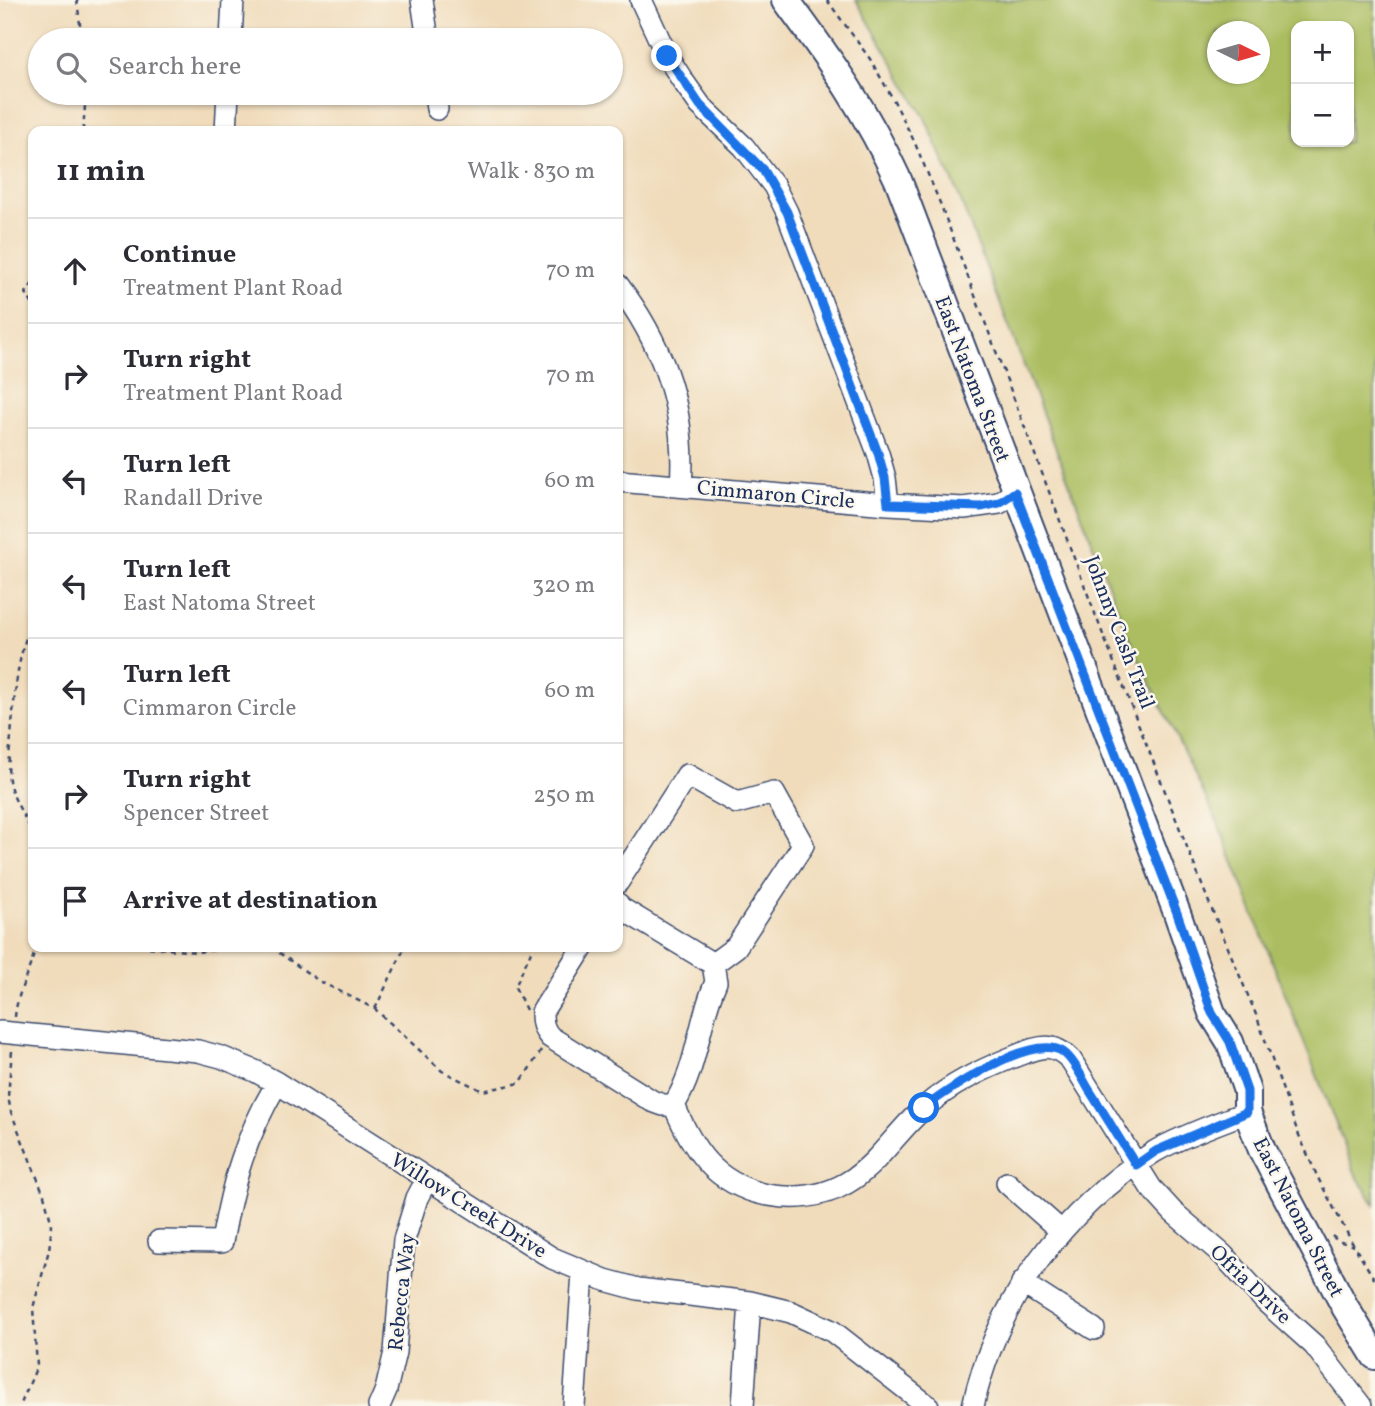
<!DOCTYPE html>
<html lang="en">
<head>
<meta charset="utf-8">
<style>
  :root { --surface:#fff; --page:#f2f2f3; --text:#2b2b33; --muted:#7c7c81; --line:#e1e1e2 }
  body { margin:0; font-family:Vollkorn,serif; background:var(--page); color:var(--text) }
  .controls { position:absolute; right:21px; top:21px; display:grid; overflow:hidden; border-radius:14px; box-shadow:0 2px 5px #0004 }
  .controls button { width:63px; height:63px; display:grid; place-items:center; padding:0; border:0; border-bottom:2px solid var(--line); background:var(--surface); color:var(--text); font:35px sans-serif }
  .compass { position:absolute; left:1207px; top:21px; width:63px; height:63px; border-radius:50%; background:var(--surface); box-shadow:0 2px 5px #0004; rotate:95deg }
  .stop { position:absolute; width:21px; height:21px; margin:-16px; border:5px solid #1a73e8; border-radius:50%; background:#fff }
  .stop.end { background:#1a73e8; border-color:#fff; box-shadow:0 2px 7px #0008 }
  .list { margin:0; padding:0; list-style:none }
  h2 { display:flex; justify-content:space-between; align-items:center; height:91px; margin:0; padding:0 28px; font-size:30px }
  h2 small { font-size:23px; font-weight:400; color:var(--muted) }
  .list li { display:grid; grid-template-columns:46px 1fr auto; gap:21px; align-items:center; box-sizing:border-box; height:105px; padding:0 28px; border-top:2px solid var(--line) }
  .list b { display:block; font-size:26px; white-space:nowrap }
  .list p { margin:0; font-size:23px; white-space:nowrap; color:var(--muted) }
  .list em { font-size:23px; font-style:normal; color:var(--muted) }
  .icon { flex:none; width:38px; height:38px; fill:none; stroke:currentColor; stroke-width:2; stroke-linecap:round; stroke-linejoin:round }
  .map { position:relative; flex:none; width:1375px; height:1406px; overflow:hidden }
  .search { position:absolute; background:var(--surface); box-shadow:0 2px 5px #0004; left:28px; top:28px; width:595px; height:77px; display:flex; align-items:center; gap:18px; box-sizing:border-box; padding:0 24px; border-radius:38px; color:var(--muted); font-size:26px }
  .panel { position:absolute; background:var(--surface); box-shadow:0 2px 5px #0004; left:28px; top:126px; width:595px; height:826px; border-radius:14px }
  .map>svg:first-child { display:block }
</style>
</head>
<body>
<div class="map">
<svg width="1375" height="1406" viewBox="0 0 1375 1406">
  <rect width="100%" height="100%" fill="#fbf7ec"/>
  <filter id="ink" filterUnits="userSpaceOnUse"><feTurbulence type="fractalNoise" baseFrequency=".0143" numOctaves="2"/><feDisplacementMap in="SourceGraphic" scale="14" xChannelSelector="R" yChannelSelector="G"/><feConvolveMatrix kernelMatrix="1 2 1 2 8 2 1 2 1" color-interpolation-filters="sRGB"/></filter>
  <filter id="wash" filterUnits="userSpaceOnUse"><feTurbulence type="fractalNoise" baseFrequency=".00686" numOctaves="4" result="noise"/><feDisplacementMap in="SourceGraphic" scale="28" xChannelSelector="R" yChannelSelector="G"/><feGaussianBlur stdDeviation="1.57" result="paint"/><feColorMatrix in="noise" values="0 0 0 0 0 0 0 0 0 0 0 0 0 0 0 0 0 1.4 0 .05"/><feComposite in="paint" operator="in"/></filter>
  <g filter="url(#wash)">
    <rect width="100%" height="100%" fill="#f0dcbb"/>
    <!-- green -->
    <path fill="#abbd60" stroke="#63765f" stroke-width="2" fill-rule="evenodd" d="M856,0H1375V1205L1356,1175L1218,823L1128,636L955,186L925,118ZM1296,26H1349V142H1296ZM1218,32H1260V74H1218Z"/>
  </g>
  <g filter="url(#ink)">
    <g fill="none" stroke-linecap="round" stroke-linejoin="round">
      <defs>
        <path id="minor" d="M422,0L428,40
          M641,0L667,56L683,81L700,105L744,147L774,186L787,212L878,453L885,478L888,504
          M231,40L233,0
          M435,93L437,109
          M226,131L228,93
          M618,285C663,344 687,411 681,486
          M618,481L888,504L964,508L999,503L1015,492
          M618,882L687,775L737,803L774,793L803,845L736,947L713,964
          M618,904L619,907L713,964L716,982C698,1022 698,1066 674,1105C683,1127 696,1152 713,1168C750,1202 812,1207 853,1179C881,1160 899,1129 925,1107C951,1084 981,1070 1013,1057C1037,1048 1051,1039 1071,1060L1151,1188L1173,1212L1223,1255L1265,1301L1314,1345L1361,1406
          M583,947L542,1012C542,1022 543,1029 550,1037L652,1101L663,1105H674
          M0,1032L198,1051L221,1057L255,1071L277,1083L552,1258L605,1280L638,1289L750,1302L791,1312L832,1331L928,1406
          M1007,1183L1061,1231
          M159,1241L222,1242C233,1180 245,1138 277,1083
          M1022,1283L1094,1329
          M379,1406L386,1390L395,1352L404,1240L417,1198L427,1179
          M574,1406L583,1272
          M743,1406L750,1302
          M973,1406C997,1300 1062,1211 1154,1152C1179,1137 1219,1123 1247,1112"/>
        <path id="major" d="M786,0C831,61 867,112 899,182L1177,913L1212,1013L1230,1042L1247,1091V1112L1262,1150L1345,1307L1375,1356"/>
      </defs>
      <!-- minor casing -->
      <use href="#minor" stroke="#3b496c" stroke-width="24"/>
      <!-- major casing -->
      <use href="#major" stroke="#3b496c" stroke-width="30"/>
      <!-- path -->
      <path stroke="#3b496c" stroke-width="2.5" stroke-dasharray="5 5" stroke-linecap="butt" d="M77,0L82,40
        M827,0L870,59L893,99L914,141L940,203L1102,632L1208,900L1257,1017L1298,1133L1318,1178L1354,1246L1375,1280
        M83,131L86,93
        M33,283L26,293L33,305
        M33,620C16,658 15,695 11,736C10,752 6,770 10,785C14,802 26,818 33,834
        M149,947L196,952L247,947
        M271,947L319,981L375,1009L442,1071L483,1091L520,1083L541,1051
        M375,1009L405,947
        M526,1010L515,987L533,947
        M15,1017C17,992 30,971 36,947
        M12,1051L8,1096L11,1112L44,1195L52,1225L49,1250L33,1308L37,1366L20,1406
        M1332,1236L1338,1241L1354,1246"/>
      <!-- minor -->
      <use href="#minor" stroke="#fff" stroke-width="21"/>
      <!-- major -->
      <use href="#major" stroke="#fff" stroke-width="26"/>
    </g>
  </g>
  <g fill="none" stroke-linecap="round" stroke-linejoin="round" filter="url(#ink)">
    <!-- route -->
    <path stroke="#1a73e8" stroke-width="9" d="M667,56L700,105L763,170L787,212L878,453L885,478L888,504L981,507L999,503L1015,492L1177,913L1212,1013L1230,1042L1247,1091V1112L1156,1151L1136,1165C1120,1140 1104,1113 1088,1088C1081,1076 1074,1060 1063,1052C1034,1032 948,1089 924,1108"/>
  </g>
  <g text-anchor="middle" stroke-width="5" stroke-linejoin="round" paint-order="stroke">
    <!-- street labels -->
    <g font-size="21" fill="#1b2f5e" stroke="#fbf7ec">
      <text transform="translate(973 379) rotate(69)" y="7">East Natoma Street</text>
      <text transform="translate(776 494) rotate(5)" y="7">Cimmaron Circle</text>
      <text transform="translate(1120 632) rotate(69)" y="7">Johnny Cash Trail</text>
      <text transform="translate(469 1205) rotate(32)" y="7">Willow Creek Drive</text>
      <text transform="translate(1299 1217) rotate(63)" y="7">East Natoma Street</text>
      <text transform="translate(1251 1284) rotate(44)" y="7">Ofria Drive</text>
      <text transform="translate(401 1292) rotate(-84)" y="7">Rebecca Way</text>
    </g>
  </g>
</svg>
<div class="controls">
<button>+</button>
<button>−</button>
</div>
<svg class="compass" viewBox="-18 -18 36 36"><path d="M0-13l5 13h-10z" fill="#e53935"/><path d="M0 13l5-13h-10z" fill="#7c7c81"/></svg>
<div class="stop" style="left:924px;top:1108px"></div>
<div class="stop end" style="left:667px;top:56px"></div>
<div class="search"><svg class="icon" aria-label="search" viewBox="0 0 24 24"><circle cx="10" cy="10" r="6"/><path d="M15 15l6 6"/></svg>Search here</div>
<section class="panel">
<h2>11 min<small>Walk · 830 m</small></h2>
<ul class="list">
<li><svg class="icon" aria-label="ahead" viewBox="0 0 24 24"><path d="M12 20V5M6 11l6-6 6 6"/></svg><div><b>Continue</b><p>Treatment Plant Road</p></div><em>70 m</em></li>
<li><svg class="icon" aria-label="right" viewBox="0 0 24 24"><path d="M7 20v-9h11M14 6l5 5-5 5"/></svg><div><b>Turn right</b><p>Treatment Plant Road</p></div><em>70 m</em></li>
<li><svg class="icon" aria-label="left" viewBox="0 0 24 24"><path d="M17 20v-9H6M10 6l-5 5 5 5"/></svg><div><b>Turn left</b><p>Randall Drive</p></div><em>60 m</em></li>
<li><svg class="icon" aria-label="left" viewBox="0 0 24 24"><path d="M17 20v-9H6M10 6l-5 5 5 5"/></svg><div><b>Turn left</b><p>East Natoma Street</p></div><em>320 m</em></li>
<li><svg class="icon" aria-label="left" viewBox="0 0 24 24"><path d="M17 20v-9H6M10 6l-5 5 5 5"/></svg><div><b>Turn left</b><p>Cimmaron Circle</p></div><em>60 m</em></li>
<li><svg class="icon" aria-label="right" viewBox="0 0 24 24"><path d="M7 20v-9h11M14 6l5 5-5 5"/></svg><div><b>Turn right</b><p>Spencer Street</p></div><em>250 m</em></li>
<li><svg class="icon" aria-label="arrive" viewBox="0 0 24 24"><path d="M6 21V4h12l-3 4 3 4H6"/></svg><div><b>Arrive at destination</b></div></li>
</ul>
</section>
</div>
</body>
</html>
